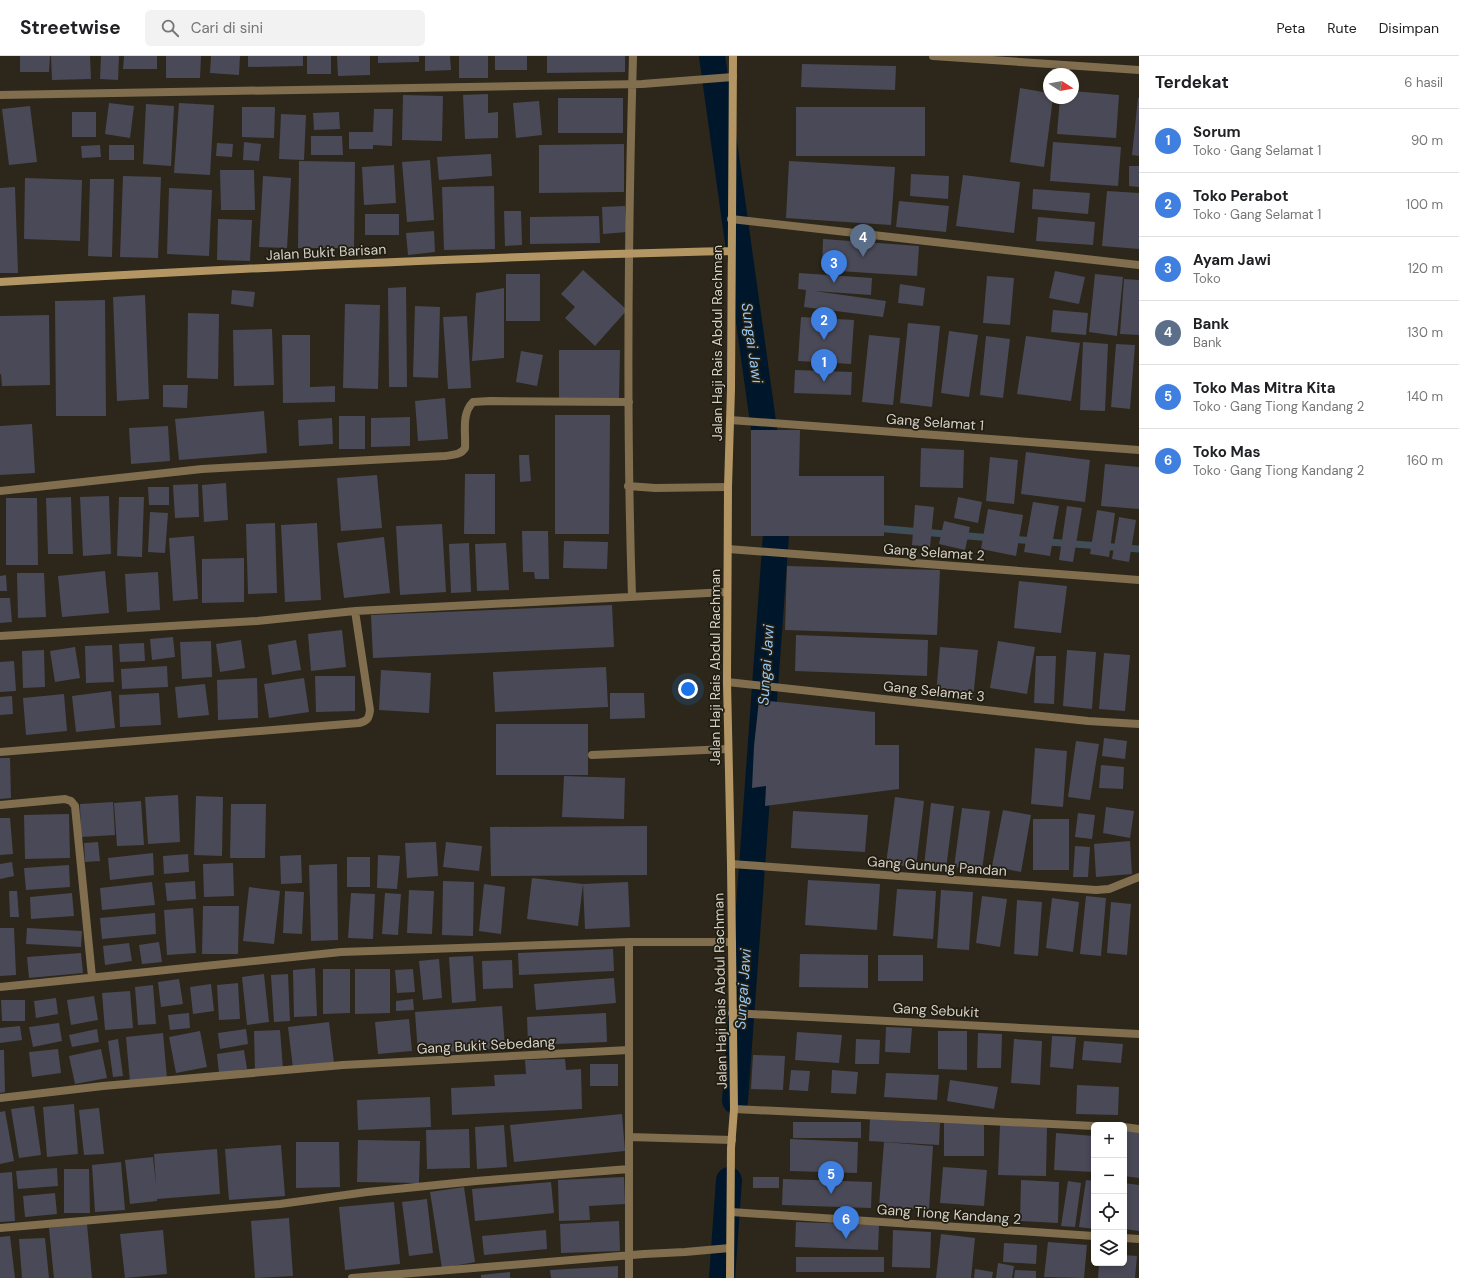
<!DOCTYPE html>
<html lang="id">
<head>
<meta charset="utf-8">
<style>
  :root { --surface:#fff; --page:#f2f2f2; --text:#202124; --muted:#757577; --line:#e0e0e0; --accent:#0f766e }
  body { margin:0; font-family:"DM Sans",sans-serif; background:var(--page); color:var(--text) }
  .controls { position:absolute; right:12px; bottom:12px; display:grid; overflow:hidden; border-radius:6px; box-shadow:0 2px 6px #0003 }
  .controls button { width:36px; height:36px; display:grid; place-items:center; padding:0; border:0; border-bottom:1px solid var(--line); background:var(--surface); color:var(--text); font:20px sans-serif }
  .compass { position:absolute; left:1043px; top:12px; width:36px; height:36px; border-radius:50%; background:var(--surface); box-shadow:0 2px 6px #0003; rotate:101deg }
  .you { position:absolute; left:688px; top:633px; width:14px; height:14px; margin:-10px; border:3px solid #fff; border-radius:50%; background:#1a73e8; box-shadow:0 0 0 6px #1a73e833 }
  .badge { display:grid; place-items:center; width:26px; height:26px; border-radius:50%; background:var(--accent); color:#fff; font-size:13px; font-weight:700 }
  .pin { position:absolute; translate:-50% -33px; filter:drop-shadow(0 1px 2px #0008) }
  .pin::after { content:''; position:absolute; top:21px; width:14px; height:12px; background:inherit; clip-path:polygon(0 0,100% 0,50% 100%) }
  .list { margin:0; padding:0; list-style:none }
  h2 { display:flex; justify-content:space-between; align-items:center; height:52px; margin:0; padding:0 16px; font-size:17px }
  h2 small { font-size:13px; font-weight:400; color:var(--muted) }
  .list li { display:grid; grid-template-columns:26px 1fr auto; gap:12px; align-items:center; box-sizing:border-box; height:64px; padding:0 16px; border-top:1px solid var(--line) }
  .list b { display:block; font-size:15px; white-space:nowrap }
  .list p { margin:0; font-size:13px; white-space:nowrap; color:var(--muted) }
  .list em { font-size:13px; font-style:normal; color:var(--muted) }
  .icon { flex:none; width:22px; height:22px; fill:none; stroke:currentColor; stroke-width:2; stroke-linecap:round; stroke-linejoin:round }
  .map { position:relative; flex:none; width:1139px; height:1222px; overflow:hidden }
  header { display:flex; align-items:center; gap:24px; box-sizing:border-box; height:56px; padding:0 20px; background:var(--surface); border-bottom:1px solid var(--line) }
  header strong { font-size:19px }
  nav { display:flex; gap:22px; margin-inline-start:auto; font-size:14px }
  .search { width:280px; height:36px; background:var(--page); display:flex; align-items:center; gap:10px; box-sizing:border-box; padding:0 14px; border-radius:6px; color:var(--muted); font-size:15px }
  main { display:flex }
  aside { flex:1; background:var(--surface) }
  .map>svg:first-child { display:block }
</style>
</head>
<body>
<header>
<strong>Streetwise</strong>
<div class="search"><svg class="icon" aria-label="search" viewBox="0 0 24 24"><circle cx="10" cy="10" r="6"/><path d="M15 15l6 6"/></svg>Cari di sini</div>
<nav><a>Peta</a><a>Rute</a><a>Disimpan</a></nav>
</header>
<main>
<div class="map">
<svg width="1139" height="1222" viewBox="0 0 1139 1222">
  <rect width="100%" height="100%" fill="#2c271a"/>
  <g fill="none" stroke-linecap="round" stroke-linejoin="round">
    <!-- stream -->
    <path stroke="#404e5a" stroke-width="7" d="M875,472L992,482
      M1010,483L1139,493"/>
    <!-- canal -->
    <path stroke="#00162a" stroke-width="26" d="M712,0L769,409
      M735,1045L777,465L774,446
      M722,1222L729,1124"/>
  </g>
  <!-- building -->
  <path fill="#4a4957" d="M20,0H50L49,16H20Z
    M51,0H90L91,23L52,24Z
    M101,0H119L118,24L100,23Z
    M124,0H157V13H123Z
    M166,0H201L200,22H166Z
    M211,0H240L239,19L210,17Z
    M248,0H303V10L248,11Z
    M307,0H331V18H307Z
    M337,0H370V19L338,20Z
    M378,0H419V6L378,7Z
    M425,0H450L451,14L425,15Z
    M459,0H488V22H459Z
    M495,0H527V14H495Z
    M547,0H625V16L547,17Z
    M802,8L896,10L895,34L801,31Z
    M1020,32L1049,37V42H1053L1044,111L1010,106Z
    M1073,35L1119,39L1116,82L1057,78L1060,42H1073Z
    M488,38V57L498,56V82L465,83L463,39Z
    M403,39L443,40L442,85L402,84Z
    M558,42H623V77H558Z
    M1138,42H1139V100L1132,99Z
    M539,45L542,79L516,82L513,47Z
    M109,47L134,50L130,82L105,78Z
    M179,47L214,49L210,119L174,117Z
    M146,48L174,50L171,110L143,108Z
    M30,50L37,106L9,109L2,53Z
    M242,51H275L274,82L242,81Z
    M796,51H925V100H796Z
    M374,53H393L392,90L373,89V93H349V76H373Z
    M72,56H96V81H72Z
    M339,56L340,73L314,74L313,57Z
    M281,58L306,59L304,104L279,103Z
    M311,80H342L343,99H311Z
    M244,86L261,88L259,105L243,104Z
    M1053,86L1121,91L1118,130L1050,125Z
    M217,87L233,88L232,101L216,100Z
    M624,88V136L539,137V89Z
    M100,89L101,101L82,102L81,90Z
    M109,89H134V104H109Z
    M491,98L492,120L439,124L437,101Z
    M430,104L434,164L407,166L402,106Z
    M299,105L355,106L354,192H298Z
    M789,105L895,111L891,169L786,162Z
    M394,109L396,147L364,149L362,111Z
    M1129,110H1139V131L1129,130Z
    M220,114H254L255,154H221Z
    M911,118L949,120L948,143L910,140Z
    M963,119L1020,126L1014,177L956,170Z
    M123,120L161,121L158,202L120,201Z
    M263,120L291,122L287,192L259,191Z
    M25,122L82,124L80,185L24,183Z
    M90,123H114L112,201L88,200Z
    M494,130L495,193L444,194L442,131Z
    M15,131L18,217H0V132Z
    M169,132L212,134L209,200L167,198Z
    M1033,133L1090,137L1088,158L1032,153Z
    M1107,135L1139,137V193L1102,190Z
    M899,145L949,150L946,176L896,171Z
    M625,150L627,176L603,178L602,151Z
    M504,155H521L522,189L505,190Z
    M365,158H399V179H365Z
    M599,160L600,187L530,188V161Z
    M1038,161L1095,166L1093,189L1036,185Z
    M218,163L252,164L250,205L217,204Z
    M434,175L435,196L408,199L406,177Z
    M823,183L919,190L917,220L822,214Z
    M583,214L627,254L595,290L565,262L575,251L561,238Z
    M1055,215L1085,221L1079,248L1049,242Z
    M799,217L872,222L871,239L814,235L886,245L883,261L804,251L806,234L798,233Z
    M506,218H540V265H506Z
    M1095,218L1123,221L1117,280L1089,276Z
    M987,220L1014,222L1010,269L983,267Z
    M1124,223L1139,224V279L1120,278Z
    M900,228L925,232L923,250L898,247Z
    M406,231L407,331H389L388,232Z
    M504,232V302L472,305L476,237Z
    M232,234L255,236L253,251L231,248Z
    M145,239L149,343L117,345L113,241Z
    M105,244L106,360H56L55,245Z
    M345,248L380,249L378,333L343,332Z
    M415,250L440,251L438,322L413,321Z
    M1053,254L1088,257L1086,279L1051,276Z
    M188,257L219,258L218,323L187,322Z
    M49,259L50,329L2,330L1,318H0V260Z
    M467,260L471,332L448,333L443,261Z
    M801,261L854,264L851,308L798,305Z
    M908,267L940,270L932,351L900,347Z
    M272,273L274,329L234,330L233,274Z
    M949,275L978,279L969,341L941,337Z
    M282,279H310V331L335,330V346L283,347Z
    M869,279L900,282L893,349L862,346Z
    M986,280L1010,283L1003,342L980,339Z
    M1026,280L1080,287L1071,345L1017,338Z
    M1083,286L1108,288L1105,355L1080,354Z
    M1116,288L1135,289L1130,353L1111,351Z
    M559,294H620L619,342H559Z
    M521,295L543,299L537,330L516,326Z
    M795,314L852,316L851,339L794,337Z
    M163,329H188L187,352L163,351Z
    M445,342L448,383L418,385L415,345Z
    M264,355L267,397L179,404L175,363Z
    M555,359H610L609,478H555Z
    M339,360H365V393H339Z
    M410,361V390L371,391V362Z
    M332,362L333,388L299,390L298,364Z
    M32,368L35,417L0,419V370Z
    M168,370L170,405L131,408L129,372Z
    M751,374H800L799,420H884V480H751Z
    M921,392L964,394L963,432L920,431Z
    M1026,396L1090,404L1085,446L1021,438Z
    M519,399H529L531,425L520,426Z
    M990,401L1018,404L1014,448L986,445Z
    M1105,408L1139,411V453L1101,450Z
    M465,418H495V478H464Z
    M377,419L382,472L341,475L337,422Z
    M226,427L228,464L204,466L202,429Z
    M198,428L199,461L175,462L173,429Z
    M148,431H169V449H149Z
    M109,440L111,498L83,500L80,441Z
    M71,441L73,498H48L46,442Z
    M119,441H144L142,501L117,500Z
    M958,441L982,446L978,467L954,462Z
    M6,442H37L38,509H6Z
    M1033,446L1059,450L1050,500L1024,496Z
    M915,449L934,451L930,491L912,489Z
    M1067,450L1082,452L1073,506L1059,504Z
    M988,453L1023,459L1016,500L981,493Z
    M1097,454L1115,457L1109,501L1090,498Z
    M150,456L168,457L165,497L148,496Z
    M1119,461L1136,464L1129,506L1112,503Z
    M944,465L970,471L965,494L939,488Z
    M275,467L277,537L248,538L246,468Z
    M317,467L321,544L285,546L281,469Z
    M442,468L446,536L400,539L396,470Z
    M522,475H548L549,523H535L534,516H523Z
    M194,480L198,543L173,545L169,482Z
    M384,481L390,537L344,542L337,487Z
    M564,485L608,486L607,513L563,512Z
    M469,487L471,536L451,537L449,488Z
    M506,487L509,534L477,535L475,488Z
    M244,502V546L202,547V503Z
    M787,510L940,514L937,579L785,574Z
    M105,515L109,557L62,561L58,520Z
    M158,516L160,554L127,556L125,518Z
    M17,517H44L46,561L18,562Z
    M6,519L7,535H0V520Z
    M1019,525L1067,530L1061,577L1014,572Z
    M0,542H10L12,566L0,567Z
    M612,549L614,591L373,602L371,559Z
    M342,574L346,611L311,615L308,578Z
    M796,579L928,584L927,620L795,615Z
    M173,581L175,601L152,604L150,583Z
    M241,584L245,612L220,616L216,588Z
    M296,584L301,614L272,619L268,589Z
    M211,585L212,621L182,623L180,586Z
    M998,585L1035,591L1027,638L990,632Z
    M144,587L145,605L120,606L119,588Z
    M112,589L114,626L86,627L85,590Z
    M75,591L80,622L55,626L50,595Z
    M940,591L978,594L973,643L936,640Z
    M44,594L45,631L23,632L22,595Z
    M1067,594L1096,596L1092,653L1063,650Z
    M1104,597L1130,599L1125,655L1099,653Z
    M1036,600H1056L1054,648L1034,647Z
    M14,605L16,635L0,636V606Z
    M167,610L168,631L122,633L121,613Z
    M606,611L608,651L495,656L493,616Z
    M381,614L431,617L429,657L379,654Z
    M315,620H355V655L316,656Z
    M257,622L258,662L218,664L217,624Z
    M304,622L309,656L269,662L264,628Z
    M205,628L209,659L178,662L175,631Z
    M111,635L115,672L76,676L72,640Z
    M159,637L161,669L120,671L119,639Z
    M610,637H644L645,662L610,663Z
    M64,638L67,675L26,679L23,642Z
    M12,640L13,658L0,659V641Z
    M759,644L875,656V689H899V733L765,750L766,730L752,732L754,690Z
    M496,668H588V719H496Z
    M1104,682L1127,685L1125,703L1102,700Z
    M1076,685L1099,688L1090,744L1068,741Z
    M1035,692L1067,695L1063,751L1031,748Z
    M0,702H10L11,742L0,743Z
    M1101,709L1124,711L1123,733L1099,732Z
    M564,720L625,722L624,763L562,761Z
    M178,739L180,786L148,788L145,741Z
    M196,740L223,741L222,800L194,799Z
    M895,741L924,745L916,811L886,808Z
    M141,745L144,789L117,790L114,747Z
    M113,746L115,779L81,781L80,748Z
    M931,747L954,750L946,813L924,810Z
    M231,748H266L265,802H230Z
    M1106,751L1134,755L1130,782L1103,777Z
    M962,752L990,755L982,814L954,811Z
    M1003,754L1031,759L1021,816L992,810Z
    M793,755L868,759L865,796L791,792Z
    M1078,757L1095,759L1092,783L1075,781Z
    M69,758L70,802L25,803L24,759Z
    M0,762H10L13,798L0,799Z
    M1033,763H1069V814H1033Z
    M647,770V819L491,820L490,771Z
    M1130,785L1132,818L1096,821L1094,788Z
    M98,786L100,805L85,806L84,787Z
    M436,786L438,820L407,822L405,787Z
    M446,786L482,790L479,815L443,811Z
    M1075,790L1090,791L1088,821H1073Z
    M153,797L154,819L110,824L108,802Z
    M188,798L189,816L164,818L163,800Z
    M301,799L302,827L281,828L280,800Z
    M378,799L400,800L397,833L377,832Z
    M347,801H370V831H347Z
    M12,806L14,820L0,823V808Z
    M233,807L234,840L204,841L203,808Z
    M337,808L338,884L311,885L309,809Z
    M69,809L70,831L26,834L24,812Z
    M532,822L583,828L578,870L527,863Z
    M808,824L880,828L877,874L805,869Z
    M195,825L196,843L167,845L165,827Z
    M443,825L474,826L473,880L442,879Z
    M152,826L155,849L102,854L100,832Z
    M628,826L630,871L585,873L583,828Z
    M484,828L505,831L501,878L479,875Z
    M249,831L280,835L274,888L243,885Z
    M897,833L936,835L933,883L893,880Z
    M409,834L434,835L432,878L407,877Z
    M941,834L973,836L969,894L937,892Z
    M9,835H17L19,861H10Z
    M285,835L304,836L302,878L283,877Z
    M72,837L74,860L31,863L30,841Z
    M351,837L375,838L373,883L348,882Z
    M385,837L401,838L398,879L382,878Z
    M982,840L1007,843L1000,891L976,887Z
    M1086,840L1106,842L1101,900L1080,898Z
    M1052,842L1079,846L1073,896L1046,892Z
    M1017,844L1042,846L1038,900L1014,898Z
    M1111,846L1131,848L1127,899L1107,897Z
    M203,850H239L238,898H202Z
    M193,852L196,897L167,899L164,854Z
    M155,857L156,878L102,883L100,862Z
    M0,872H14L16,919L0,920Z
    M27,872L82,875L81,891L26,888Z
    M159,886L162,906L142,908L139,889Z
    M129,887L132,905L105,909L103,890Z
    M613,893L614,915L519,919L518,897Z
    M81,897L83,917L29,922L27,901Z
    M800,898L868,899V932L799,931Z
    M878,899H923V925H878Z
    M473,900L476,945L452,947L449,901Z
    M439,903L442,942L423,944L419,905Z
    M512,904L513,932L483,933L482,905Z
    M315,912L317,960L294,961L293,914Z
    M323,913H350V957L323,958Z
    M355,913H390V957L355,958Z
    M413,913L415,936L397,937L395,914Z
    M264,918L269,966L247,969L242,921Z
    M288,918L290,965L274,966L271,919Z
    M614,922L616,947L536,954L534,928Z
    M179,923L183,948L161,951L158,926Z
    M238,927L240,963L219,964L217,929Z
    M211,928L214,955L193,958L190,931Z
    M153,929L156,968L138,969L135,931Z
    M130,935L133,972L105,974L102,937Z
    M94,940L98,964L71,969L67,944Z
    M56,942L58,958L36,962L34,945Z
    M413,943L414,954L396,955V945Z
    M1,944H25V965H2Z
    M502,950L505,992L418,998L415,956Z
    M189,957L190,972L170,974L168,959Z
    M606,957L607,986L528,989L527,961Z
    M409,963L412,995L378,998L375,966Z
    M329,966L334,1007L293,1012L288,971Z
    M59,967L62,985L33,991L29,971Z
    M20,970L22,984L0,987V972Z
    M886,971L912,972L910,997L885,996Z
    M97,973L99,986L72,991L69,979Z
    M246,973L248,988L220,993L218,977Z
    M280,974L283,1013L255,1015L254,975Z
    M200,975L207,1011L176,1017L169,981Z
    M938,975H967V1014L938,1013Z
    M797,976L842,979L839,1007L795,1004Z
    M163,977L167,1023L130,1026L126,981Z
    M978,977L1002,978L1001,1012H977Z
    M1052,980L1076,981L1073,1013L1050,1011Z
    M118,983L123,1020L113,1021L108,985Z
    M856,983L880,984L879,1008H855Z
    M1014,983L1042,985L1040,1029L1011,1027Z
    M1084,985L1123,988L1121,1007L1082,1004Z
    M58,993L61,1017L32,1021L29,996Z
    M101,993L107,1022L75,1028L69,1000Z
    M0,994H4L5,1036L0,1037Z
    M244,994L247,1013L219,1017L217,998Z
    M753,999L785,1000L783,1034L751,1033Z
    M565,1003L566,1014L581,1013L582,1053L452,1059L451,1032L495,1030L494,1019L526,1018L525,1004Z
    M590,1008H618V1030H590Z
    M791,1014L810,1015L808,1035L789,1034Z
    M832,1014L858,1016L856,1038L831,1037Z
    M886,1017L939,1019L937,1044L884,1041Z
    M950,1024L998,1031L994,1053L947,1045Z
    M1077,1029L1119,1031L1118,1059L1076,1058Z
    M430,1041L431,1071L358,1074L357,1044Z
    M74,1048L78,1098L47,1101L43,1051Z
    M34,1050L41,1099L19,1102L11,1053Z
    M99,1052L104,1098L84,1099L79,1054Z
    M5,1055L14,1105L0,1108V1056Z
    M622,1058L625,1095L514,1106L510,1069Z
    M870,1063L940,1067L939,1089L869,1085Z
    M793,1066H861V1082H793Z
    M944,1067L984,1068V1100H944Z
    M504,1069L507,1111L477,1113L475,1071Z
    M1000,1069H1047L1046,1120L998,1119Z
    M469,1073L470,1112L427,1113L426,1074Z
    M1127,1075L1139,1076V1122L1124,1120V1096Z
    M1056,1077L1094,1080V1116L1054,1114Z
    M790,1083L858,1086L857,1117L790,1115Z
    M358,1084L420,1085L419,1127L357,1126Z
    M296,1086H339L340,1131L296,1132Z
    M884,1086L933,1090L929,1154L879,1150Z
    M281,1089L285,1140L229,1144L225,1093Z
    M217,1093L220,1138L157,1143V1145L130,1148L125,1104L153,1101L156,1129L154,1098Z
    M121,1106L125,1154L95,1156L92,1109Z
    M943,1111L987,1114L984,1150L940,1147Z
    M57,1112L58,1130L18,1133L16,1115Z
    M64,1113H89L90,1157H64Z
    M12,1116L15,1165L0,1166V1117Z
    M624,1121L625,1148L589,1150L590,1164L559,1165L558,1124Z
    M753,1121H779V1132H753Z
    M783,1123L872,1126L871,1152L782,1149Z
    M1021,1124L1059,1126L1058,1167L1020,1165Z
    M1086,1124L1094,1125V1173L1079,1171Z
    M1068,1125L1081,1127L1075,1171L1061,1170Z
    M551,1126L554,1157L475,1165L472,1133Z
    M1124,1127L1139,1129V1175L1124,1173Z
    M464,1131L475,1206L442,1212L430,1136Z
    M55,1137L57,1158L25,1161L23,1140Z
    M427,1143L433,1197L409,1200L402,1146Z
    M394,1146L400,1208L345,1214L339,1151Z
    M289,1162L293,1220L255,1222L251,1165Z
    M619,1165L620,1195L561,1197L560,1168Z
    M796,1166L879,1169L878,1194L795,1191Z
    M87,1168L92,1222H54L49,1172Z
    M163,1174L167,1218L125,1222L120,1178Z
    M546,1174L547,1193L484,1199L482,1180Z
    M893,1174L931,1176L930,1212L892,1211Z
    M941,1178L975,1182L971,1222H936Z
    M10,1180L15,1222H0V1181Z
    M45,1182L49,1222H22L19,1183Z
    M1048,1186L1087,1189L1084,1222L1044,1221Z
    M1004,1187L1037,1189L1036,1208L1003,1206Z
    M1124,1199L1137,1200L1135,1222H1098L1099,1207H1124Z
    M796,1201H884V1216H796Z
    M998,1207L1014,1210L1012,1222H996Z
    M618,1210V1222H551L550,1214Z
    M975,1213L993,1216L992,1222H974Z
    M1015,1214L1036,1215V1222H1014Z
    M510,1216V1222H481V1219Z"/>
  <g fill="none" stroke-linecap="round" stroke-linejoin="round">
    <!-- lane -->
    <path stroke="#816e4f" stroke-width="8" d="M592,699L728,693"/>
    <!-- street -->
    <path stroke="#816e4f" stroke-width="8" d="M933,0L1139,14
      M0,39L642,28L733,21
      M731,163L1139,209
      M730,364L1139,394
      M628,430L655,432L728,431
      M0,435L202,413L445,400C452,399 461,399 465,392C466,377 461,358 473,346L490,345L629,346
      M728,493L1139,524
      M632,540C626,360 628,180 633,0
      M0,580L257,565L355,555L727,536
      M727,626L1088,665L1139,668
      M0,696L359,667C367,665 369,663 370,654L355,555
      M0,749L65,743L71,745L75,750L92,921
      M731,808L1096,834L1109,833L1139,821
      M0,931L341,896L629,886H732
      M732,957L1139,978
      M0,1042L103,1030L343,1009L629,994
      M734,1053L1094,1070
      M1124,1071L1139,1073
      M629,1081L732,1084
      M731,1156L1094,1180
      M0,1172L280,1148L367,1136L476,1125L629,1113
      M1124,1182L1139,1183
      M352,1222L644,1198L685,1196L730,1192
      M629,1222V886"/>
    <!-- secondary -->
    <path stroke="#b49664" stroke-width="8" d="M0,226C244,212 487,200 731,195
      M730,1222L731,1092L734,1053L731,808L727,626L728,431L731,333L733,0"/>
  </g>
  <g text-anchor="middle" stroke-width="3.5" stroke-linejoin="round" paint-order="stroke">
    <!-- street labels -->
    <g font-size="14" fill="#d4d1c9" stroke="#221d11">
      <text transform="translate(326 196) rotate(-3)" y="5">Jalan Bukit Barisan</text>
      <text transform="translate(717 287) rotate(-90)" y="5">Jalan Haji Rais Abdul Rachman</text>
      <text transform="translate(935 366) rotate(4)" y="5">Gang Selamat 1</text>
      <text transform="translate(934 496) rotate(4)" y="5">Gang Selamat 2</text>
      <text transform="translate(715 611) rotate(-90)" y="5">Jalan Haji Rais Abdul Rachman</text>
      <text transform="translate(934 635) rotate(6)" y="5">Gang Selamat 3</text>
      <text transform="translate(937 810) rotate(4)" y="5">Gang Gunung Pandan</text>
      <text transform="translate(720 935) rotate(-91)" y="5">Jalan Haji Rais Abdul Rachman</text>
      <text transform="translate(936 954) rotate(3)" y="5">Gang Sebukit</text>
      <text transform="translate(486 989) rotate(-3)" y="5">Gang Bukit Sebedang</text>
      <text transform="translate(949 1158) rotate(4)" y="5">Gang Tiong Kandang 2</text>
    </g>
    <!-- water labels -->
    <g font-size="15" font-style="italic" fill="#96c6f2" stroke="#221d11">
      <text transform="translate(752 287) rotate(82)" y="5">Sungai Jawi</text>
      <text transform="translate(766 609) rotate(-86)" y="5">Sungai Jawi</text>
      <text transform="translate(743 933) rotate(-86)" y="5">Sungai Jawi</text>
    </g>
  </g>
</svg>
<div class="controls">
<button>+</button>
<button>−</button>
<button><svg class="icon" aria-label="locate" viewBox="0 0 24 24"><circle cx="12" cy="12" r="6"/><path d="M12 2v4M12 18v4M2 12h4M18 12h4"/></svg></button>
<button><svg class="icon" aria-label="layers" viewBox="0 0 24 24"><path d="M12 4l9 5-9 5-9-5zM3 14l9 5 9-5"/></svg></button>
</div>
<svg class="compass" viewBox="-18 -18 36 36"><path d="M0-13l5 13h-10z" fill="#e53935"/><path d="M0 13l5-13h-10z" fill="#757577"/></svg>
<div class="you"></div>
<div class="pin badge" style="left:824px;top:326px;background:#3f7fe0">1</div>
<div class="pin badge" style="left:824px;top:284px;background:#3f7fe0">2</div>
<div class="pin badge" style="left:834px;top:227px;background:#3f7fe0">3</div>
<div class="pin badge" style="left:863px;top:201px;background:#5c6f8a">4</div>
<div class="pin badge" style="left:831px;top:1138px;background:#3f7fe0">5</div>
<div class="pin badge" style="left:846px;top:1183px;background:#3f7fe0">6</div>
</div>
<aside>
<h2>Terdekat<small>6 hasil</small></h2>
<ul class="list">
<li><span class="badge" style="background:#3f7fe0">1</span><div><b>Sorum</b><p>Toko · Gang Selamat 1</p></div><em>90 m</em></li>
<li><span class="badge" style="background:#3f7fe0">2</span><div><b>Toko Perabot</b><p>Toko · Gang Selamat 1</p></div><em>100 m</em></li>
<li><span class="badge" style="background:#3f7fe0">3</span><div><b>Ayam Jawi</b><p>Toko</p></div><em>120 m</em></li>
<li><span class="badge" style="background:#5c6f8a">4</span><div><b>Bank</b><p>Bank</p></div><em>130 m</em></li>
<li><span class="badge" style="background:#3f7fe0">5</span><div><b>Toko Mas Mitra Kita</b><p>Toko · Gang Tiong Kandang 2</p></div><em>140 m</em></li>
<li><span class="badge" style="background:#3f7fe0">6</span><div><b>Toko Mas</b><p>Toko · Gang Tiong Kandang 2</p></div><em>160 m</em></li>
</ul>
</aside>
</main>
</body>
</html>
